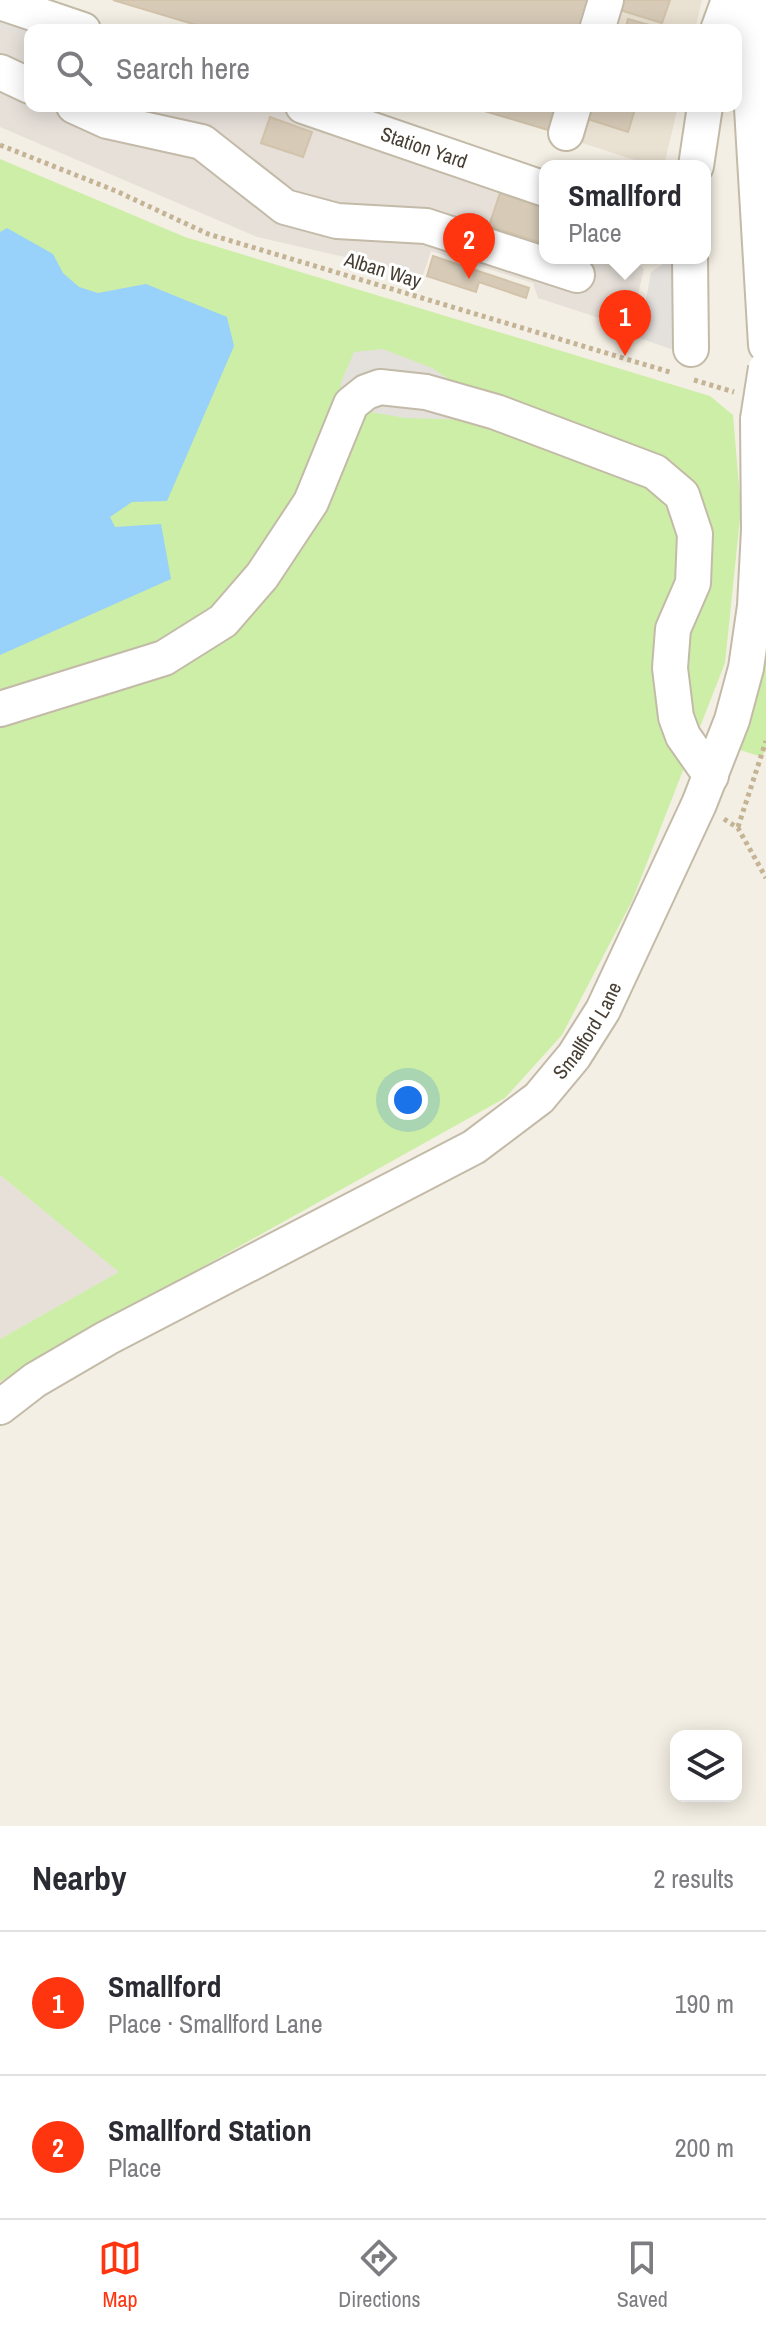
<!DOCTYPE html>
<html lang="en">
<head>
<meta charset="utf-8">
<style>
  :root { --surface:#fff; --page:#f7f7f7; --text:#2b2b33; --muted:#7c7c81; --line:#e1e1e2; --accent:#ff3510 }
  body { margin:0; font-family:"Archivo Narrow",sans-serif; background:var(--page); color:var(--text) }
  .controls { position:absolute; right:24px; bottom:24px; display:grid; overflow:hidden; border-radius:16px; box-shadow:0 4px 20px #0003 }
  .controls button { width:72px; height:72px; display:grid; place-items:center; padding:0; border:0; border-bottom:2px solid var(--line); background:var(--surface); color:var(--text); font:40px sans-serif }
  .you { position:absolute; left:408px; top:1100px; width:28px; height:28px; margin:-20px; border:6px solid #fff; border-radius:50%; background:#1a73e8; box-shadow:0 0 0 12px #1a73e833 }
  .badge { display:grid; place-items:center; width:52px; height:52px; border-radius:50%; background:var(--accent); color:#fff; font-size:26px; font-weight:700 }
  .pin { position:absolute; translate:-50% -66px; filter:drop-shadow(0 2px 4px #0008) }
  .pin::after { content:''; position:absolute; top:42px; width:28px; height:24px; background:inherit; clip-path:polygon(0 0,100% 0,50% 100%) }
  .popup { position:absolute; left:539px; top:160px; width:172px; height:104px; box-sizing:border-box; display:grid; place-content:center; border-radius:16px; background:var(--surface); filter:drop-shadow(0 2px 6px #0005); font-size:26px; white-space:nowrap; color:var(--muted) }
  .popup b { font-size:30px; color:var(--text) }
  .popup::after { content:''; position:absolute; left:50%; top:100%; margin-left:-16px; border:16px solid transparent; border-top-color:var(--surface) }
  .list { margin:0; padding:0; list-style:none }
  h2 { display:flex; justify-content:space-between; align-items:center; height:104px; margin:0; padding:0 32px; font-size:34px }
  h2 small { font-size:26px; font-weight:400; color:var(--muted) }
  .list li { display:grid; grid-template-columns:52px 1fr auto; gap:24px; align-items:center; box-sizing:border-box; height:144px; padding:0 32px; border-top:2px solid var(--line) }
  .list b { display:block; font-size:30px; white-space:nowrap }
  .list p { margin:0; font-size:26px; white-space:nowrap; color:var(--muted) }
  .list em { font-size:26px; font-style:normal; color:var(--muted) }
  .icon { flex:none; width:44px; height:44px; fill:none; stroke:currentColor; stroke-width:2; stroke-linecap:round; stroke-linejoin:round }
  .map { position:relative; flex:none; width:766px; height:1826px; overflow:hidden }
  .search { position:absolute; background:var(--surface); box-shadow:0 4px 20px #0003; left:24px; right:24px; top:24px; height:88px; display:flex; align-items:center; gap:20px; box-sizing:border-box; padding:0 28px; border-radius:16px; color:var(--muted); font-size:30px }
  .sheet { height:392px; background:var(--surface) }
  nav { display:flex; justify-content:space-around; align-items:center; box-sizing:border-box; height:112px; border-top:2px solid var(--line); background:var(--surface); font-size:22px; color:var(--muted) }
  nav a { display:grid; justify-items:center; gap:4px }
  nav .on { color:var(--accent) }
  .map>svg:first-child { display:block }
</style>
</head>
<body>
<div class="map">
<svg width="766" height="1826" viewBox="0 0 766 1826">
  <rect width="100%" height="100%" fill="#f4efe4"/>
  <!-- residential -->
  <path fill="#e9e1d1" d="M612,0H702L695,30H603Z
    M580,106H678L664,166H653L570,139Z"/>
  <!-- industrial -->
  <path fill="#e6e0d9" d="M0,0H31L120,30H30V106H344L545,175V258H633L644,269L630,328L538,298L533,283L431,251L423,275L257,237L0,127Z
    M0,1175L120,1272L0,1339Z"/>
  <!-- green -->
  <path fill="#cdeea7" d="M0,159L185,237L710,396L733,415L741,509L725,663L632,901L562,1035L505,1098L138,1303L87,1328L0,1382V1339L119,1272L0,1175Z
    M766,640V748L762,757L740,750Z"/>
  <!-- parking -->
  <path fill="#e4e1dd" d="M0,6L30,30V38L0,28Z
    M708,235L700,359L639,338L651,272L672,258H705V237Z
    M383,349L432,368L483,402L475,420L406,418L364,411L340,385L354,352Z"/>
  <!-- water -->
  <path fill="#98d1f9" d="M7,228L53,254L63,273L79,287L98,293L146,284L227,317L234,346L167,501L132,502L110,517L115,527L161,524L171,579L0,655V232Z"/>
  <!-- building -->
  <path fill="#d7cbb8" stroke="#d2c3aa" stroke-width="2" d="M113,0H597L588,30H213Z
    M623,0H670L662,23L620,10Z
    M628,19L667,30H625Z
    M468,106H566L558,133Z
    M592,106H636L628,132L588,119Z
    M270,117L312,132L303,157L261,143Z
    M500,193L545,208V244L489,226Z
    M433,256L529,288L526,298L479,282L476,292L427,276Z"/>
  <g fill="none" stroke-linecap="round" stroke-linejoin="round">
    <defs>
      <g id="minor">
        <path d="M751,0V91L766,345"/>
        <path d="M0,2L83,30"/>
        <path d="M597,30L606,0"/>
        <path d="M718,30L729,0"/>
        <path d="M0,72L30,86"/>
        <path d="M74,106L107,121L202,142L285,207L337,221L426,226L577,275"/>
        <path id="s1" d="M303,106L545,189"/>
        <path d="M566,133L574,106"/>
        <path d="M696,166L705,106"/>
        <path d="M690,258L691,349"/>
        <path d="M0,709L164,658L223,621L262,576L311,502L351,404L366,392L380,387L426,392L496,412L655,472L682,495L695,534L693,583L673,629L670,668L676,717L683,736L711,776"/>
        <path id="s2" d="M0,1407L35,1380L107,1338L474,1147L539,1098L574,1056L603,1010L699,804L732,720L746,668L755,606L759,530L758,419"/>
      </g>
    </defs>
    <!-- minor casing -->
    <use href="#minor" stroke="#c3baa8" stroke-width="38"/>
    <!-- path -->
    <path stroke="#c4b395" stroke-width="5" stroke-dasharray="4 4" stroke-linecap="butt" d="M0,145L116,191L208,234L673,373
      M694,380L734,392
      M724,819L738,828L766,878
      M738,827L766,741"/>
    <!-- minor -->
    <use href="#minor" stroke="#fff" stroke-width="34"/>
    <defs>
      <path id="minor-bridge" d="M758,419L766,368"/>
    </defs>
    <!-- minor-bridge casing -->
    <use href="#minor-bridge" stroke="#c3baa8" stroke-width="38" stroke-linecap="butt"/>
    <!-- minor-bridge -->
    <use href="#minor-bridge" stroke="#fff" stroke-width="34"/>
  </g>
  <g text-anchor="middle" stroke-width="6" stroke-linejoin="round" paint-order="stroke">
    <!-- street labels -->
    <g font-size="20" fill="#473f33" stroke="#fff">
      <text dy="7" stroke="none"><textPath href="#s1" startOffset="128">Station Yard</textPath></text>
      <text transform="translate(383 270) rotate(17)" y="7">Alban Way</text>
      <text dy="7" stroke="none"><textPath href="#s2" startOffset="706">Smallford Lane</textPath></text>
    </g>
  </g>
</svg>
<div class="controls">
<button><svg class="icon" aria-label="layers" viewBox="0 0 24 24"><path d="M12 4l9 5-9 5-9-5zM3 14l9 5 9-5"/></svg></button>
</div>
<div class="you"></div>
<div class="pin badge" style="left:625px;top:356px">1</div>
<div class="popup"><b>Smallford</b>Place</div>
<div class="pin badge" style="left:469px;top:279px">2</div>
<div class="search"><svg class="icon" aria-label="search" viewBox="0 0 24 24"><circle cx="10" cy="10" r="6"/><path d="M15 15l6 6"/></svg>Search here</div>
</div>
<section class="sheet">
<h2>Nearby<small>2 results</small></h2>
<ul class="list">
<li><span class="badge">1</span><div><b>Smallford</b><p>Place · Smallford Lane</p></div><em>190 m</em></li>
<li><span class="badge">2</span><div><b>Smallford Station</b><p>Place</p></div><em>200 m</em></li>
</ul>
</section>
<nav>
<a class="on"><svg class="icon" aria-label="map" viewBox="0 0 24 24"><path d="M3 6l6-2 6 2 6-2v14l-6 2-6-2-6 2zM9 4v14M15 6v14"/></svg>Map</a>
<a><svg class="icon" aria-label="directions" viewBox="0 0 24 24"><path d="M12 3l9 9-9 9-9-9zM9 14v-3h6M13 9l2 2-2 2"/></svg>Directions</a>
<a><svg class="icon" aria-label="saved" viewBox="0 0 24 24"><path d="M7 4h10v16l-5-4-5 4z"/></svg>Saved</a>
</nav>
</body>
</html>
